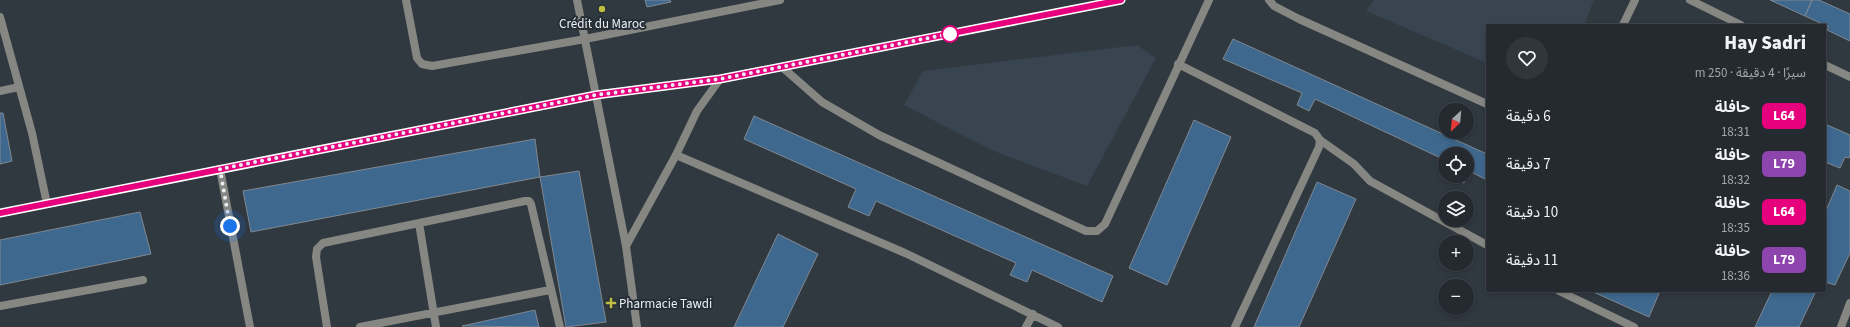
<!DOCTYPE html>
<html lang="ar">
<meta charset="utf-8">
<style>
body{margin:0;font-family:"Source Sans 3","Noto Sans Arabic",sans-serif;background:#30363c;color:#f1f3f6;direction:rtl;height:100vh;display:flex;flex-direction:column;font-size:15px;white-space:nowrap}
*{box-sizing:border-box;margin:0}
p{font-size:13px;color:#a3a7ab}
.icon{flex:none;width:22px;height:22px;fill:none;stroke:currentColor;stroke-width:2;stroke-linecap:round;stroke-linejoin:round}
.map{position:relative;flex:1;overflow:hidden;direction:ltr}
.panel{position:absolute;left:1486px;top:24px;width:340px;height:268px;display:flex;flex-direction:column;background:#242a30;border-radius:0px;box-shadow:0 2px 6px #0003,0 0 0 1px #41464c;direction:rtl}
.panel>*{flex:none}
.badge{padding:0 8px;border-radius:6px;font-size:14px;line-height:26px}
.needle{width:26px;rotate:206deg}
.controls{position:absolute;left:1438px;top:103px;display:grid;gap:8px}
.controls a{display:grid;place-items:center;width:36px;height:36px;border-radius:50%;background:#242a30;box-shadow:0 2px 6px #0003,0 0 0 1px #41464c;font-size:20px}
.you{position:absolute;width:20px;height:20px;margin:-10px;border:3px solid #fff;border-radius:50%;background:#1a73e8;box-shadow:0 0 0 6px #1a73e833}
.map>.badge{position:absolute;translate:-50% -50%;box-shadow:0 0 0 2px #fff}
.round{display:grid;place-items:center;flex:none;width:42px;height:42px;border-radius:21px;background:#30363c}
.head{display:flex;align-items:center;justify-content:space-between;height:68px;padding:0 20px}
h1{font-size:19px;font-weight:800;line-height:30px}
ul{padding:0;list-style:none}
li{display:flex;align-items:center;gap:12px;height:48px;padding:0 20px}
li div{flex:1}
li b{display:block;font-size:15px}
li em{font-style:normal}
li .badge{min-width:44px;font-weight:700;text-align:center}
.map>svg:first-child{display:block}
.built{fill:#384450}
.building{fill:#3f688e;stroke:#7f8891}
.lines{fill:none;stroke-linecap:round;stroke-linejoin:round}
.minor{stroke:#868782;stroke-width:8}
.tertiary{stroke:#868782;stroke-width:8}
.line-casing{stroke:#fff;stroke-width:9}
.line{stroke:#e6007e;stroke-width:6}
.walk{stroke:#eaeff4;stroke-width:4;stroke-dasharray:0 7.2}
.poi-dot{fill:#bebf42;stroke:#262e36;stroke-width:1.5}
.stop-dot{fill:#fff;stroke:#e6007e;stroke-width:2}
.labels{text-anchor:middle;stroke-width:4;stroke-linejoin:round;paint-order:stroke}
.poi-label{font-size:13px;fill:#eaeff4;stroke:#262e36}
</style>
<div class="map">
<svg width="1850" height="327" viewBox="0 0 1850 327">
<rect width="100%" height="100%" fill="#303840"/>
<!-- built -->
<path class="built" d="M1374 0H1594L1584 25H1487V63L1366 11Z
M1137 45 1156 58 1087 186 991 150 904 105 923 71Z"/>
<!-- building -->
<path class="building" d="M645 0H670L671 2 647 7Z
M1770 0H1812L1805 16Z
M1812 0H1819L1850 14V41L1827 30 1829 27 1805 16Z
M1233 39 1487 154V180L1469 171 1464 183 1452 178 1453 176H1467V154H1445V160L1315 99 1309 111 1297 105 1302 93 1223 59Z
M0 113H3L12 161 0 164Z
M754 116 1113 276 1102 302 1032 270 1027 282 1010 275 1016 263 876 201 869 216 848 207 856 189 744 139Z
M1194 120 1231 137 1167 285 1129 268Z
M1825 124 1850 135V155L1849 158 1845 157 1840 168 1825 162Z
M535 139 540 177 251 232 243 191Z
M579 171 606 322 566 327 540 177Z
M1317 182 1356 199 1299 327H1254Z
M1837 185 1850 191V253L1835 285 1825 282V213Z
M140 212 151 254 0 285V240Z
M778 234 818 254 783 327H734Z
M1591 291H1660L1649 317Z
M1772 291H1816L1799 327H1755Z
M535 310 539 327 462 326Z"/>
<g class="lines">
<!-- minor -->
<path class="minor" d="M406 0 417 58 422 64 432 66 585 39 780 0
M577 0 626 246 637 327
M1269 0 1274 6 1299 19 1487 104
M1690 0 1741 25
M0 17 32 133 47 204
M1623 25 1635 0
M1178 64 1315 133 1320 140 1354 164 1370 181 1487 245
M1825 65 1850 77
M782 67 822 102 879 135 1086 231H1097L1105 224 1209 0
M0 91 19 87
M676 155 905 253 1058 327
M220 169 250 327
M419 223 436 327
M1559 291 1634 327
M0 306 143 280
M327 327 316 257 317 249 323 243 525 201H529L531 204 560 327
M360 327 550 290
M1026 327 1033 314
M1235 327 1319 147 1320 140
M1841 327 1850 303"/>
<!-- tertiary -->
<path class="tertiary" d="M0 213 596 95 720 79 1120 0
M626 246 676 155 697 111 720 79"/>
</g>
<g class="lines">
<defs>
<path id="line" d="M0 213 596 95 720 79 1121 0"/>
</defs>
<!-- line casing -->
<use href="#line" class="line-casing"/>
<!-- line -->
<use href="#line" class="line"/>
<!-- walk -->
<path class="walk" d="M230 226 220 169 596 95 720 79 954 33 950 34"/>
</g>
<!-- markers -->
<g class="poi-dot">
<circle cx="602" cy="9" r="4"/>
<path d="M609 297h4v4h4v4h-4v4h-4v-4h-4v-4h4z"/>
</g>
<circle class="stop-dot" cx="950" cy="34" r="8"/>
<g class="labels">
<!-- poi labels -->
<g class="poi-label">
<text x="602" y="28">Crédit du Maroc</text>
<text x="619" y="308" text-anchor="start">Pharmacie Tawdi</text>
</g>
</g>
</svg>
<div class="controls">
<a><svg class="needle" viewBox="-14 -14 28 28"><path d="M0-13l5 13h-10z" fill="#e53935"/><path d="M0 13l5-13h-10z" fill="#a3a7ab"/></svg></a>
<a><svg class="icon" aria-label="locate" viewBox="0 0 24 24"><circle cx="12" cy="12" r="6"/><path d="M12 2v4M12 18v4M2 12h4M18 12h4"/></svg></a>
<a><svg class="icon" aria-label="layers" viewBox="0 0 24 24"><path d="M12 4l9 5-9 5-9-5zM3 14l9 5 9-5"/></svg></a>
<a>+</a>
<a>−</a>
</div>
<div class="you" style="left:230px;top:226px"></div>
<section class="panel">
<div class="head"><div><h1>Hay Sadri</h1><p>سيرًا · 4 دقيقة · 250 m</p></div><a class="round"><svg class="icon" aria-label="heart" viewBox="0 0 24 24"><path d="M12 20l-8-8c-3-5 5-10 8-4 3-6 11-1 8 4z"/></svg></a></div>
<ul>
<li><span class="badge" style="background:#e6007e;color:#fff">L64</span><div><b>حافلة</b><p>18:31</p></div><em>6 دقيقة</em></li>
<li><span class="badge" style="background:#8e44ad;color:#fff">L79</span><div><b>حافلة</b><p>18:32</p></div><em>7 دقيقة</em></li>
<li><span class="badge" style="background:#e6007e;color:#fff">L64</span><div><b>حافلة</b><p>18:35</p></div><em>10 دقيقة</em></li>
<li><span class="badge" style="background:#8e44ad;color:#fff">L79</span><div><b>حافلة</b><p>18:36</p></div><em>11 دقيقة</em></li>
</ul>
</section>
</div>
